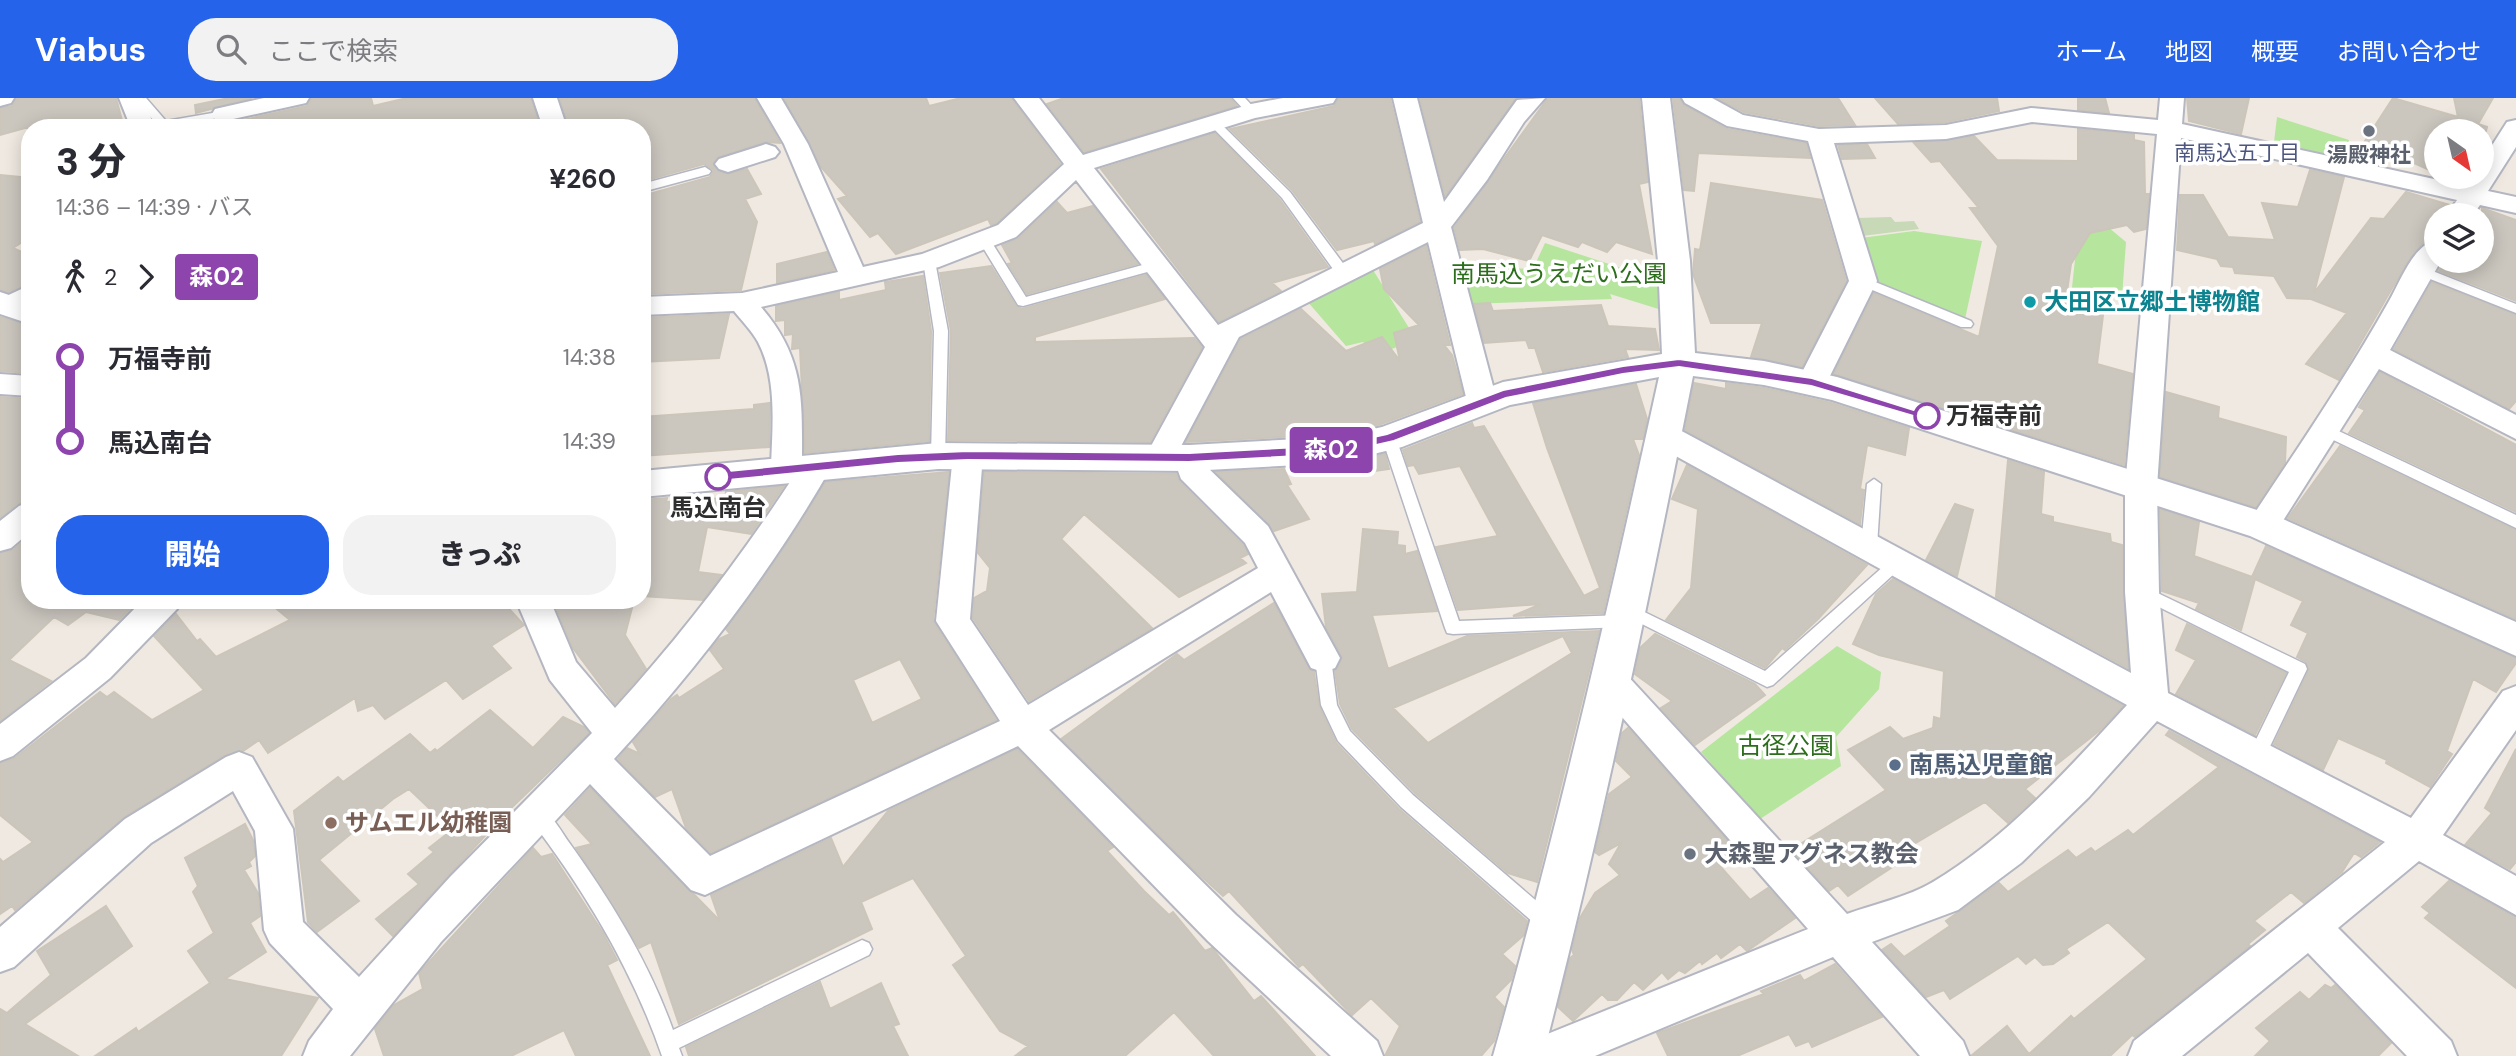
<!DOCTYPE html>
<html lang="ja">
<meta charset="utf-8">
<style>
body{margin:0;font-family:"DM Sans","Noto Sans JP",sans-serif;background:#f2f2f3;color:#2b2b33;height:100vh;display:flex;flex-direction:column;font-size:26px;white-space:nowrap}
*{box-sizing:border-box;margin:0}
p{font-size:23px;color:#7c7c81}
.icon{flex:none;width:38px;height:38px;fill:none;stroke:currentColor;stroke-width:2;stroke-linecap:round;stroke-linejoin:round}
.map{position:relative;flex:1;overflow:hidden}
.panel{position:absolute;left:21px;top:21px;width:630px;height:490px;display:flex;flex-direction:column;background:#fff;border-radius:28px;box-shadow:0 4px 18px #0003}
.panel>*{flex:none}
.badge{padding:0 14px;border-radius:5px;font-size:24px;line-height:46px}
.needle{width:46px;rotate:146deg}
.fabs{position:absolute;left:2424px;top:21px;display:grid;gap:14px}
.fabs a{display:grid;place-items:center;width:70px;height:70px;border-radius:50%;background:#fff;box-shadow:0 4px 18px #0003;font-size:35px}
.map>.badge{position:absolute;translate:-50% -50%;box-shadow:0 0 0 4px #fff}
.legs{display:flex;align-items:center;gap:10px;height:77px;padding:0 35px;font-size:23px}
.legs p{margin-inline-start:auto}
.headline{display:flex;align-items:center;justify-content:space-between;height:119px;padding:0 35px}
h1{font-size:38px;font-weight:800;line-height:52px}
.cta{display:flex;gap:14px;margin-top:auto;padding:14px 35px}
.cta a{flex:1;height:80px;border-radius:28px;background:#2563eb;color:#fff;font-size:28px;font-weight:800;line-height:80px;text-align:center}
.cta a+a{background:#f2f2f3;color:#2b2b33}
ul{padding:0 35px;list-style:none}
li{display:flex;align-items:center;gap:24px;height:84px;font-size:26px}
li i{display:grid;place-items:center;width:10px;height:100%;margin:0 9px;background:currentColor}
li i::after{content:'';width:18px;height:18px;margin:-9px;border:5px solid;border-radius:50%;background:#fff}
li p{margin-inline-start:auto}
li:first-child i{background:linear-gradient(#0000 50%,currentColor 0)}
li:last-child i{background:linear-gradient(currentColor 50%,#0000 0)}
header{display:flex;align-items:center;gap:42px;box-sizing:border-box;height:98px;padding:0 35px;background:#2563eb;color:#fff}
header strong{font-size:33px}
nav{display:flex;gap:38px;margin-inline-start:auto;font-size:24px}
.search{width:490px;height:63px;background:#f2f2f3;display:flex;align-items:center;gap:18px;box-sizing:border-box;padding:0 24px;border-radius:28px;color:#7c7c81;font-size:26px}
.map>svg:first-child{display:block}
.green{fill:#b6e59e}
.cemetery{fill:#c8d9b8}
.building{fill:#cbc7bf;stroke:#cbc5ba;stroke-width:2;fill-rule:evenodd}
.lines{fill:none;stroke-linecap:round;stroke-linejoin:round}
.lane-casing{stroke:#b4b7c1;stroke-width:3}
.street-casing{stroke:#b4b7c1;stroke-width:4}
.secondary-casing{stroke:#b4b7c1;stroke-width:4}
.lane{fill:#fff;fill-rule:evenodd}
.street{fill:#fff;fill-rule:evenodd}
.secondary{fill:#fff;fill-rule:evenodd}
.line-1{fill:#8e44ad;stroke:#fff;stroke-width:2}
.worship-dot{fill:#6b7280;stroke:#fff;stroke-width:2.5}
.culture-dot{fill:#0f9aa8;stroke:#fff;stroke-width:2.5}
.stop-1-dot{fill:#fff;stroke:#8e44ad;stroke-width:3.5}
.service-dot{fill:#5c6f8a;stroke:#fff;stroke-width:2.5}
.education-dot{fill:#8d6e63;stroke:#fff;stroke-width:2.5}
.labels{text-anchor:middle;stroke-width:7;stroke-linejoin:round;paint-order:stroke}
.far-neighbourhood-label{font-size:21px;fill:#4d5680;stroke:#fff}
.far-worship-label{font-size:21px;font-weight:bold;fill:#5b616d;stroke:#fff}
.park-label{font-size:24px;fill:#2c6e1b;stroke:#fff}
.culture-label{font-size:24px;font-weight:bold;fill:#0d838f;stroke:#fff;text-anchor:start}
.stop-label{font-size:24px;font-weight:bold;fill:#2e2e2e;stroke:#fff;text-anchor:start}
.service-label{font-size:24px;font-weight:bold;fill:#4e5e75;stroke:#fff;text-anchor:start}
.education-label{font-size:24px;font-weight:bold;fill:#785e54;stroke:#fff;text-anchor:start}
.worship-label{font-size:24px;font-weight:bold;fill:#5b616d;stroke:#fff;text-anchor:start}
</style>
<header>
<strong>Viabus</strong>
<div class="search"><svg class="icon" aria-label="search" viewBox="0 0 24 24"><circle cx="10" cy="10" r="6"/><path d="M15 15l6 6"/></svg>ここで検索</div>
<nav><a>ホーム</a><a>地図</a><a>概要</a><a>お問い合わせ</a></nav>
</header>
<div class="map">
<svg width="2516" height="958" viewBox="0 0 2516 958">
<rect width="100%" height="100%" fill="#efe9e1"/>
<!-- green -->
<path class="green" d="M2277 19 2349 42 2345 61 2274 44Z
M2094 128 2108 129 2126 144 2122 199 2097 193 2096 206 2071 199 2076 152Z
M1914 133 1982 143 1965 221 1867 179 1861 140Z
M1545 145 1664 184 1665 213 1610 196 1612 201 1468 206 1459 168 1533 171Z
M1373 172 1409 230 1400 233 1408 245 1375 257 1363 244 1346 248 1307 203Z
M1837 548 1881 574 1879 591 1836 639 1841 668 1760 721 1701 654Z"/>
<!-- cemetery -->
<path class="cemetery" d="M1891 119 1895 124 1914 123 1919 131 1862 138 1857 120Z"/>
<!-- building -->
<path class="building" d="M17 0H116L123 26 112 30H25L0 37V10L12 8Z
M229 0H252L196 15 195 7Z
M312 0H371L373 8 407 0H531L538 24 523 30H198V26H225L307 8Z
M560 0H754L780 45 765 44 718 59 712 66 717 73 727 76 747 71 761 96 745 101 757 124 741 192 642 196V98L710 79 714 72 704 66 647 82 642 65V30H569Z
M784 0H926L929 8 961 0H1011L1060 66 997 125 991 127 988 121 896 156 878 135 870 139 838 101 847 98 821 69Z
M1064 0H1230L1237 8 1084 54 1047 6Z
M1339 0H1390L1420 124 1375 146 1374 143 1337 152 1292 92 1230 31 1334 8Z
M1460 0H1516L1445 98 1420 1Z
M1548 0H1639L1648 84 1639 86 1652 156 1616 144 1607 154 1582 144 1578 149 1542 137 1529 163 1483 151 1460 152 1454 130Z
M1673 0H1679L1684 7 1727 31 1806 45 1810 60 1698 55 1694 93 1684 92Z
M1717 0H1838L1855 27 1819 28 1744 14Z
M1875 0H1997L1999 13 1946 24 1898 26Z
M2078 0H2105L2109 15 2078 12Z
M2187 0H2249L2241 36 2189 23Z
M2393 0 2458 19 2454 0H2493L2478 26 2487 29 2486 33H2436V75L2365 43Z
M2078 31 2134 36V42L2144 44 2145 96H2149L2146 131 2134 134 2127 127 2090 135 2071 166 2066 200 2104 209 2097 266 2133 276 2124 367 1834 276 1874 195 1979 239 1998 148 1970 110H1979L1940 63 1931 64 1914 45 1974 38 1997 62 2078 63Z
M1215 35 1280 102 1328 169 1272 185 1281 193 1219 224 1101 71Z
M1867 46 1875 60 1842 61 1838 47Z
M2310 72 2344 79 2314 195 2371 120 2384 121 2406 94 2450 107 2444 117H2436V130L2406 166 2339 282 2306 266 2347 215 2311 201 2287 200 2274 178 2235 175 2233 169 2221 168 2217 161 2177 152 2180 97H2203L2228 139 2275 142 2262 105 2298 109Z
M0 77 30 80V139L13 150 30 158V185L9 194 0 192Z
M1711 85 1822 102 1846 183 1802 269 1751 259 1762 225H1711L1693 176 1695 151 1700 152Z
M1057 104 1067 115 1093 108 1137 166 1027 196 1008 166 1012 165 1002 147 1018 141Z
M2482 110 2516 122V203L2439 173 2444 163H2482Z
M1426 148 1450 247H1444L1452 257 1463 296 1381 326 1337 336 1186 344 1241 241 1301 211 1346 253 1382 239 1400 263 1394 235 1419 227 1384 191 1380 171Z
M827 154 834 172 777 185V166Z
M991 168 1016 208 1022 211 1146 177 1165 201 1035 239V244L1194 240 1202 249 1150 344 948 342 951 233 940 175Z
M923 178 931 233 929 343 805 355 800 250 792 251 793 236 785 237V222L776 223V208L839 194V202L886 192 885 184Z
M2432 184 2516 217V303L2509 311 2394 251Z
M1490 205 1493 213 1601 207 1608 228 1655 231 1659 252 1625 251 1628 259 1543 274 1535 250H1529L1526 242 1484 245 1474 206Z
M729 216 719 260 642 264V220Z
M0 219 30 228V275L0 273Z
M2380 274 2516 347V414L2349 335 2365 312 2359 309Z
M1694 285 1726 291V285L1764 290 1831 305 1909 330 1905 357 1867 347 1860 391 1864 392 1860 426 1685 332Z
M1636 286 1647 321 1643 341H1633L1639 357 1603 515 1513 518 1541 506 1458 512 1436 449 1498 438 1460 368 1419 376 1414 367 1408 368 1403 352 1472 325 1474 330 1484 328 1584 498 1600 490 1547 350 1533 305Z
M2166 294 2219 309 2218 320 2286 339 2285 365 2256 409 2160 379Z
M0 299 30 301V402L17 406 0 420Z
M770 305 769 349 642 358V319L754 311V307Z
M2340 348 2516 432V521L2288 420Z
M1385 356 1389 371 1348 377 1344 366Z
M2008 362 2044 374 2041 416 2053 419V424L2110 436 2111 444 2122 447 2128 570 1996 499Z
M1687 367 1867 467 1818 521 1785 552 1782 550 1765 570 1666 522 1691 490 1698 411 1672 401Z
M1284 371 1291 386 1287 387 1309 421 1274 433 1216 374Z
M949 374 933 523 996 622 711 755 686 730 672 691 655 699 618 661 627 650 640 656 633 644 671 601 677 597 679 600 724 571 710 552 719 541 730 536 726 531 786 447 825 384ZM900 561 922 601 872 625 853 582Z
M984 374 1176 376 1179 383 1243 447 1248 456 1240 460 1246 465 1179 499 1084 416 1061 441 1152 530 1029 603 973 520 974 500 987 493 990 470 978 455Z
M784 388 751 436 707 429 698 474 722 477 703 502 642 498V402L667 400 666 404 725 400 726 394Z
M1955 406 1973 412 1957 478 1926 462Z
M2160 411 2199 424 2194 458 2252 479 2266 448 2516 560V565L2496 594 2473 581 2447 653 2452 656 2430 689 2386 665 2387 662 2338 640 2323 672 2274 646 2309 572 2306 564 2297 559 2308 535 2291 527 2303 503 2255 481 2241 532 2196 511 2199 505 2162 493Z
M1363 431 1398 434 1397 447 1405 448V456L1417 453 1437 513 1372 517 1388 571 1467 538 1599 533 1537 784 1508 775 1415 695 1352 631 1340 606 1335 573 1342 559 1326 529 1322 496 1357 494ZM1563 538 1572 555 1428 645 1393 610Z
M30 438V502H139L119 522 86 514 68 527 54 519 9 562 51 583 0 623V455L13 452Z
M1893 481 2123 608 2099 633 2025 691 2035 700 2008 725 1985 704 1909 749 1914 755 1848 798 1838 787 1829 793 1791 752 1886 692 1848 652 1890 629 1903 641 1933 630 1934 619 1941 621 1944 573 1879 557 1853 546 1876 496Z
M266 502H501L524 527 491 548 511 570 463 601 446 582 385 621 373 607 358 613 355 600 268 655 259 642 243 653 225 657 124 719 15 812 12 808 0 816V761L3 764 33 744 0 717V665L15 660 100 594 107 599 114 594 152 622 204 592 154 538 176 516 197 543 200 541 216 559 290 522Z
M553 502H634L625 537 646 571 615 606 573 550Z
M1274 505 1309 571 1314 574 1319 608 1336 645 1399 711 1527 823 1524 837 1502 856 1515 868 1511 882 1494 899 1504 909 1494 943 1481 958H1385L1400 928 1371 900 1352 917 1303 866 1299 869 1229 793 1223 798 1190 768 1061 641 1177 556 1184 562Z
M2187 526 2286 575 2255 637 2176 596 2196 562 2176 552Z
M1655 536 1755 586 1765 597 1695 647 1661 610 1672 603 1635 576 1640 550Z
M490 612 533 650 563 619 584 629 589 635 504 717 393 838 376 821 419 786 408 776 434 754 429 750 452 732 409 691 393 701 319 762 359 803 317 834 308 824 294 713 338 679 343 684 410 636 430 655 435 651 437 653Z
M1628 630 1738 755 1719 767 1750 802 1768 790 1795 820 1747 853 1740 846 1721 860 1717 855 1702 866 1700 863 1685 875 1679 872 1668 881 1662 874 1643 892 1634 884 1617 902H1608L1602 896 1573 923 1558 909 1570 860 1574 857 1572 852 1580 820 1595 795 1620 777 1609 766 1621 745 1599 757 1595 754 1609 696 1632 679 1616 663 1622 635Z
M2169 633 2380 744 2361 759 2354 755 2342 774 2304 805 2291 794 2254 823 2265 832 2248 846 2250 848 2135 939 2132 937 2110 958H1971L2007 928 2029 956 2071 918 2074 921 2147 861 2108 824 2066 851 2069 855 2053 866 2043 867 2035 859 2026 866 2018 858 1950 901 1944 892 1926 899 1882 852 1891 846 1904 859 1950 828 1946 823 1999 785 2008 794 2068 752 2076 760 2091 750 2095 754 2128 732 2133 737 2219 669 2166 637Z
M1017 651 1113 749 1107 753 1144 793 1169 817 1173 814 1205 853 1212 850 1254 903 1261 898 1315 958H1214L1174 914 1125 958H1015L1028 948 1000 933 953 867 966 858 913 780 861 804 872 831 679 926 651 844 639 850 576 750 592 746 565 717 590 690 720 823 711 797 831 740 843 769 888 713Z
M2516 651V764L2510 771 2465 747 2492 715 2485 710Z
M245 726 253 742 255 758 249 764 251 768 244 772 258 795 260 818 250 825 266 854 225 881 318 900 281 958H95L136 930 138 934 210 885 188 853 214 835 193 794 198 788 185 760Z
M533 750 541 759 552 756 603 835 617 862 607 867 650 958H576L564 932 511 958H384L375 931 394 907 423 891 419 875Z
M2449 783 2516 820V890L2425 820 2430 815 2422 809Z
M106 808 132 848 25 926 78 958H0V911L7 915 51 877 37 853Z
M1835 866 1882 919 1812 949 1809 943 1796 948 1789 936 1737 958H1668L1657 935 1764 896 1761 893 1800 877 1804 883Z
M820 884 830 911 881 885 899 926 893 928 908 958H689L686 949Z
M2325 887 2331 890 2335 887 2391 945 2378 958H2255L2270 943 2256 930 2300 894 2309 902Z"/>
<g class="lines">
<defs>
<path id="lane" d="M146 0 166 23 224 13 230 16 224 19 160 30 135 1Z
M1233 0H1245L1257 13 1247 15Z
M553 22 557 23V27L525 30Z
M1214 22 1218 23 1290 94 1348 172V178H1338L1282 100 1210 27V23Z
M705 69 711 73 709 76 642 94V86Z
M985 139 989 140 1026 199 1157 163 1163 167 1162 170 1023 208 1018 207 979 143Z
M929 159 935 163 948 233 945 358 938 363 931 358 934 233 923 163Z
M2420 168 2516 206V215L2415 175 2414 172Z
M1863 179 1971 223 1973 226 1971 229H1961L1858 186 1856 183Z
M2326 327 2516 417V430L2321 336 2319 332 2321 328Z
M1389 335 1396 340 1459 523 1623 517 1620 512 1622 508 1628 506 1765 573 1893 460H1905L1907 464 1773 587 1767 589 1630 520 1629 528 1623 529 1453 536 1447 535 1445 530 1382 340Z
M1874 381 1881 386 1877 448 1869 454 1861 448 1867 386Z
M2143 488 2305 566 2307 571 2263 663 2257 665 2251 663 2248 658 2289 574 2137 498 2135 494 2137 490Z
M1323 553 1329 555 1331 560 1337 607 1350 633 1413 697 1555 819 1557 825 1555 831 1548 834 1541 831 1401 709 1338 643 1321 607 1315 560 1317 555Z
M536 707C549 712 560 731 568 743 610 801 649 864 673 932L862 842 869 845 872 851 869 857 679 950 682 958H662C632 871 585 793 530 721L527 715 530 709Z"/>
<path id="street" d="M0 0H14L11 5 0 8Z
M119 0H143L155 30H131Z
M264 0H309L306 5 224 23 215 21 212 16 215 11Z
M533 0H557L567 30H543Z
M757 0H781L808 46 863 169 922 156 998 127 1064 66 1014 0H1039L1083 57 1251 6 1283 0H1336L1333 5 1255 20 1094 70 1218 227 1423 125 1393 0H1417L1444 104 1517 2 1545 0 1524 24 1487 82 1451 129 1497 303 1493 310 1482 313 1471 310 1467 303 1428 144 1239 239 1179 352 1189 349 1200 352 1206 368 1268 428 1340 560 1335 570 1323 574 1311 570 1271 494 1049 632 1236 817 1377 943 1383 958H1331L1208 843 1018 648 705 797 691 792 590 686 441 844 350 958H303L309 943 333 911 270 845 264 832 255 733 233 693 151 745 14 869 0 874V829L125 721 226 659 239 654 252 659 293 731 303 824 359 879 450 779 592 635 550 582 516 502H550L576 564 615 610C680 539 739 462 792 381L776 379 771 371C772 330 778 282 758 244 752 233 742 223 734 213L642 217V199L742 195 838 174 784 46ZM1076 82 1205 249 1145 359 1149 367 1160 370 1171 367 1174 362 1181 381 1245 445 1258 470 1028 607 970 521 983 357 979 349 968 346 957 349 953 357 936 523 1000 623 710 758 614 661C696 572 772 473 832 368L827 360 816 357 802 364C802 301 805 260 761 209L939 169 1016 139Z
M1682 0H1712L1743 17 1819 31 1946 27 2031 10 2158 22 2160 0H2184L2182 26 2466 88 2472 79H2482V63L2507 24 2516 22V49L2488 93 2516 99V115L2480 107 2473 117H2447L2457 102 2181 40 2157 389 2159 494 2168 595 2411 720 2503 593 2516 588V632L2443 737 2516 778V817L2419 763 2338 830 2451 943 2457 958H2407L2308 855 2182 958H2128L2134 943 2385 744 2157 623 2089 699 2021 765 1958 812 1872 844 1963 943 1969 958H1920L1833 859 1595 958H1524L1530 943 1808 831 1600 594 1594 584 1600 574 1612 569 1624 574 1847 816C1874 806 1908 799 1933 784 2008 739 2068 671 2127 607L1654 346 1650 338 1654 330 1665 327 1676 330 2131 575 2125 494V389L2157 36 2032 24 1946 41 1834 45 1877 183 1827 284 1822 291 1812 294 1802 291 1797 284 1849 183 1808 43 1727 28 1685 5Z
M766 46 775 49 779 54 775 59 728 74 719 71 715 66 719 61Z
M2436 142V163H2441L2390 252 2516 317V341L2379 271 2274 437 2263 440 2252 437 2247 428 2252 419C2299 348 2347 278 2389 203 2400 184 2413 147 2436 142Z
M30 187V208L9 217 0 215V201Z
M0 276 30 278V298L0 296Z
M30 404V434L11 450 0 453V423L19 408Z
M143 502H182L177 511 110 580 13 658 0 663V626L86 560Z"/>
<path id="secondary" d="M1642 0H1670L1690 163 1695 255 1764 263 1837 279 2276 418 2516 524V558L2250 438 1832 302 1764 287 1693 278C1648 506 1601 733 1543 958H1493C1557 733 1609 507 1659 279L1510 307 1402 349 1337 365 1189 373 938 371 642 399V373L938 345 1189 347 1337 339 1382 329 1503 284 1662 256 1658 163Z
M0 194 30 204V226L0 216Z"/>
</defs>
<!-- lane casing -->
<use href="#lane" class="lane-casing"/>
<!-- street casing -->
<use href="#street" class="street-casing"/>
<!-- secondary casing -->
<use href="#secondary" class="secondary-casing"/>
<!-- lane -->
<use href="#lane" class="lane"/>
<!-- street -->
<use href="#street" class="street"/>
<!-- secondary -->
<use href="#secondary" class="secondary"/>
</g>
<!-- line-1 -->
<path class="line-1" d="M1679 261 1812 280 1933 318 1927 322 1811 288 1679 269 1623 276 1506 300 1394 343 1337 356 1189 364 968 362 898 365 718 383 711 379 718 374 898 356 968 353 1189 355 1337 347 1387 336 1503 292 1623 268Z"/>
<!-- markers -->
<g class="worship-dot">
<circle cx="2369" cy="33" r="7"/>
<circle cx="1690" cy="756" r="7"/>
</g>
<circle class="culture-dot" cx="2030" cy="204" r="7"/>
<g class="stop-1-dot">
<circle cx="1927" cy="318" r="12"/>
<circle cx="718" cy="379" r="12"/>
</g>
<circle class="service-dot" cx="1895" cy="667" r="7"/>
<circle class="education-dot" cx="331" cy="725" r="7"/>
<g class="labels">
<!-- far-neighbourhood labels -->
<g class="far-neighbourhood-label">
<text x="2237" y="62">南馬込五丁目</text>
</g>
<!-- far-worship labels -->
<g class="far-worship-label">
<text x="2369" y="64">湯殿神社</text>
</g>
<!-- park labels -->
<g class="park-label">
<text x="1559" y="184">南馬込うえだい公園</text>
<text x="1786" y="656">古径公園</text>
</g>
<!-- culture labels -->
<g class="culture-label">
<text x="2044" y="212">大田区立郷土博物館</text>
</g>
<!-- stop labels -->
<g class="stop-label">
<text x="1946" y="326">万福寺前</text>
<text x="718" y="418" text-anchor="middle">馬込南台</text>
</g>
<!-- service labels -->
<g class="service-label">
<text x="1909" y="675">南馬込児童館</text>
</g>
<!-- education labels -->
<g class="education-label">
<text x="345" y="733">サムエル幼稚園</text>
</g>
<!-- worship labels -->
<g class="worship-label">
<text x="1704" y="764">大森聖アグネス教会</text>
</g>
</g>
</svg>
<div class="fabs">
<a><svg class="needle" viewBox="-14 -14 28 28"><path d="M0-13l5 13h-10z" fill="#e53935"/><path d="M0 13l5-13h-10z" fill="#7c7c81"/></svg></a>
<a><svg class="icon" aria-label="layers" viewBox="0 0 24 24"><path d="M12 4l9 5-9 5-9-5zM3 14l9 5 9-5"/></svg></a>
</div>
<b class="badge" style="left:1331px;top:352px;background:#8e44ad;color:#fff">森02</b>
<section class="panel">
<div class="headline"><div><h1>3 分</h1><p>14:36 – 14:39 · バス</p></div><b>¥260</b></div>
<div class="legs"><svg class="icon" aria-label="walk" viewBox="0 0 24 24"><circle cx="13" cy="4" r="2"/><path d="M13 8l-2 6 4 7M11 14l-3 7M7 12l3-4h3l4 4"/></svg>2<svg class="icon" aria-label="forward" viewBox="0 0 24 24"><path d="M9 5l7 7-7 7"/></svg><b class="badge" style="background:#8e44ad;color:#fff">森02</b></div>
<ul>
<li><i style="color:#8e44ad"></i><b>万福寺前</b><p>14:38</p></li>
<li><i style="color:#8e44ad"></i><b>馬込南台</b><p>14:39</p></li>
</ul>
<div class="cta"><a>開始</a><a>きっぷ</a></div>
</section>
</div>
